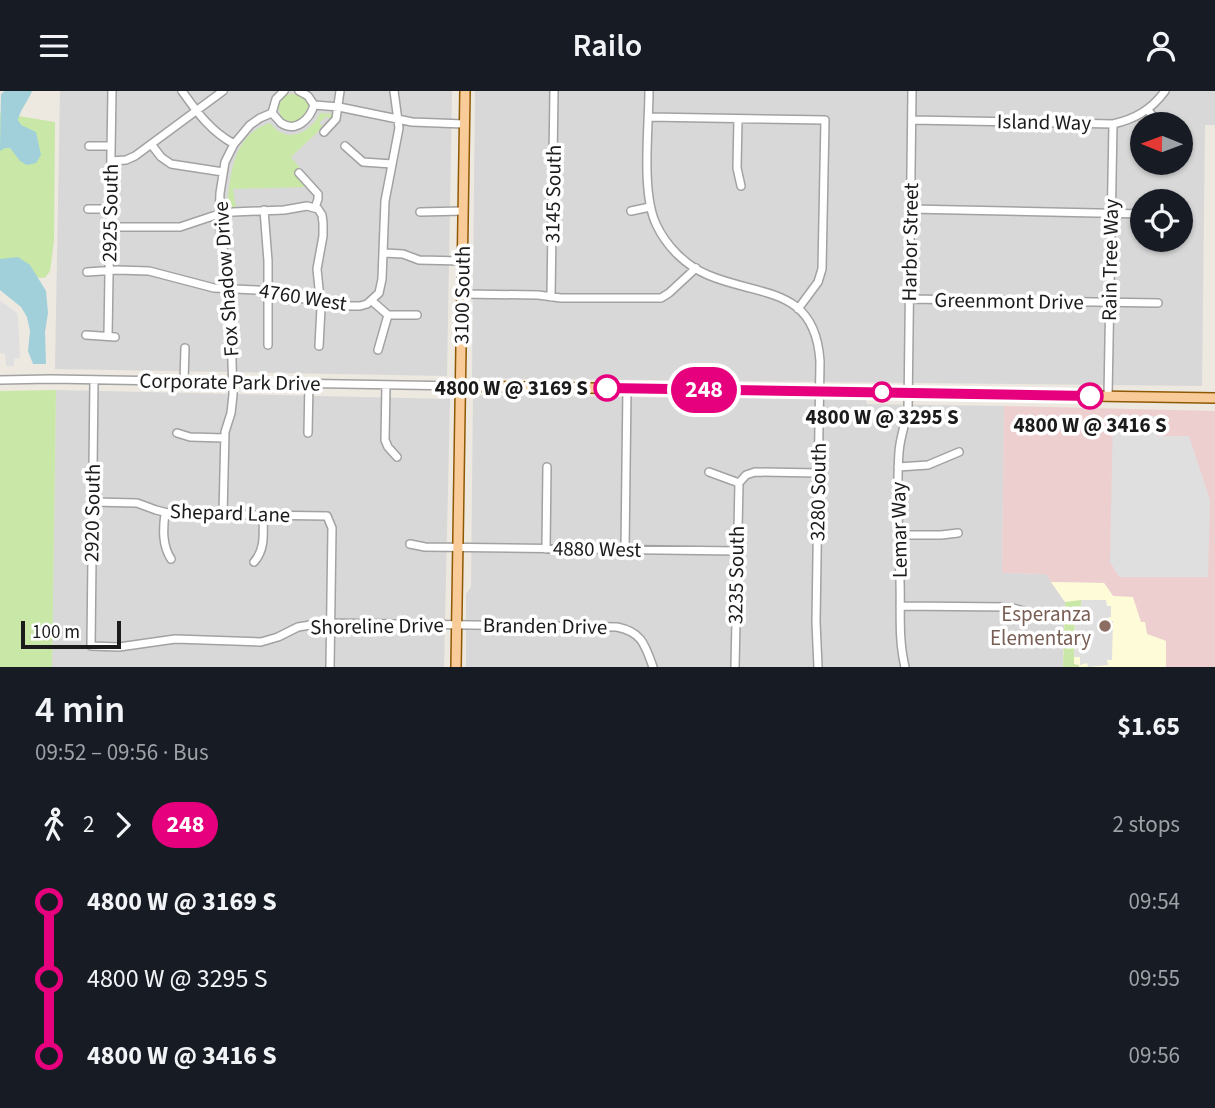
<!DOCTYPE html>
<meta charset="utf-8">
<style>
body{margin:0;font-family:"Source Sans 3",sans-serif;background:#242831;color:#f1f3f6;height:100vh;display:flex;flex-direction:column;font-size:26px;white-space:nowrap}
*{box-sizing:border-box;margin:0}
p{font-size:23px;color:#9ea1a6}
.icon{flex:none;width:38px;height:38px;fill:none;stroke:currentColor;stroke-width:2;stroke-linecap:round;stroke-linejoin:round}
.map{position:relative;height:576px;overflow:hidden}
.drawer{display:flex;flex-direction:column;background:#171b24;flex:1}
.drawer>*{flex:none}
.badge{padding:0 14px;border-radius:23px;font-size:24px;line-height:46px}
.needle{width:46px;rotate:271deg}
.controls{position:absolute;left:1130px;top:21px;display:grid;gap:14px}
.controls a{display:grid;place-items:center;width:63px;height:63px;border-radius:50%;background:#171b24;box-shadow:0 2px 5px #0004;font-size:35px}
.scale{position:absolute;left:21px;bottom:18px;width:100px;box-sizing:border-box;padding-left:7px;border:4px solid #1b1b1b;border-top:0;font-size:19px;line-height:24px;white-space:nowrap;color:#1b1b1b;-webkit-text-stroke:5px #fff;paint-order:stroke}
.map>.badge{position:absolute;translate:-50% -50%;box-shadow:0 0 0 4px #fff}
.legs{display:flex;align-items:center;gap:10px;height:77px;padding:0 35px;font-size:23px}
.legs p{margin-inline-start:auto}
.overview{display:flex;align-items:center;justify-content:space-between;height:119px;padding:0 35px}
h1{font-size:38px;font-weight:600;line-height:52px}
ul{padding:0 35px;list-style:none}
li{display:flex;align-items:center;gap:24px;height:77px;font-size:26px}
li i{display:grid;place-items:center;width:10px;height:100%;margin:0 9px;background:currentColor}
li i::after{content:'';width:18px;height:18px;margin:-9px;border:5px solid;border-radius:50%;background:#171b24}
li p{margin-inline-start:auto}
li:first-child i{background:linear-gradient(#0000 50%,currentColor 0)}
li:last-child i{background:linear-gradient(currentColor 50%,#0000 0)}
header{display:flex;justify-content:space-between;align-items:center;height:91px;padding:0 35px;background:#171b24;font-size:32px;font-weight:600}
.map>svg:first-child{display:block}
.residential{fill:#d9d8d8;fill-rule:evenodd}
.commercial{fill:#eecfd0}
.education{fill:#fefcd8}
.grass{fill:#c9e7a6}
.parking{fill:#dfdfdf}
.water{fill:#a1d0da}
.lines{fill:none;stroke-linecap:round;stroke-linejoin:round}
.minor-casing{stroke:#a2a2a2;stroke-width:10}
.major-casing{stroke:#8f5903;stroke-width:12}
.minor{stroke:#fff;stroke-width:7}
.major{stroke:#f9cb99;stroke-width:9}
.line-1-casing{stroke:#fff;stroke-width:16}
.line-1{stroke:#e6007e;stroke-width:10}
.stop-1-dot{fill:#fff;stroke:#e6007e;stroke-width:3.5}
.education-dot{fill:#8d6e63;stroke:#fff;stroke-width:2.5}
.labels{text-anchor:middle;stroke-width:7;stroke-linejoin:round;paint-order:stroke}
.street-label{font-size:21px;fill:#1b1b1b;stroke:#fff}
.stop-label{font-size:21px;font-weight:bold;fill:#1b1b1b;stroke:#fff}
.education-label{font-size:21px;fill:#785e54;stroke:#fff;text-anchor:end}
</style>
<header><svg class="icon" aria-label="menu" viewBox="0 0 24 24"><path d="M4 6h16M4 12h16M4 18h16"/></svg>Railo<svg class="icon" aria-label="person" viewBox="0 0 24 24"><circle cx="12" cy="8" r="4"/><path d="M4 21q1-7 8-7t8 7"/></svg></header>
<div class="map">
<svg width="1215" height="576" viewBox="0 0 1215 576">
<rect width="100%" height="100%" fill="#ede8e0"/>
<!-- residential -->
<path class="residential" d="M60 0H452L447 285 55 278Z
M475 0H1215V34H1205L1202 295 472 287ZM1143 33H1181V72H1143ZM1143 110H1181V149H1143Z
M56 299 450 308 444 576H52Z
M473 304 689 307 693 305 866 308 867 313 1004 315 1002 482 1046 483 1065 511 1063 576H466V503L471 496Z"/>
<!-- commercial -->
<path class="commercial" d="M1004 315 1215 320V576H1166V550L1147 543 1145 532 1141 531 1113 505 1104 492 1051 491 1046 483 1002 482Z"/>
<!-- education -->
<path class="education" d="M1051 491 1104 492 1113 505 1133 506 1141 531H1145L1147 543 1166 550V576H1063L1065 511Z"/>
<!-- grass -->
<path class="grass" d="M293 3C297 4 305 6 308 10 318 24 281 47 278 14L286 4Z
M0 22 55 31 54 150 50 180 45 187 0 185Z
M320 22 333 23 331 29 327 25 319 32 323 36 291 66 300 77 295 83 306 96 233 98 236 116 227 117C230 84 233 43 270 32 273 35 275 38 278 40 294 51 314 37 320 22Z
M56 299 52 576H0V300Z
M1081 509V517H1075L1074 573 1079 574V576H1063L1065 511Z"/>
<!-- parking -->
<path class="parking" d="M0 210 16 221 18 226 20 267 14 268V275H6L5 263 0 262Z
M1113 325H1157V345H1189L1210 409 1208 486H1119L1110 471Z
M1081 509H1106L1107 515H1111V526L1107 527 1108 530H1113L1112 569H1107L1108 574 1088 576 1087 572 1080 574V566H1074L1075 516H1081Z"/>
<!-- water -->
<path class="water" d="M5 0H32C28 10 20 19 18 29L21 34 36 41 41 64 36 72 27 74 20 70 10 57H5L0 60 1 3Z
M18 166 30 174 46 200 48 222 45 241 46 273H33L28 260 30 240 27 226 21 216 0 199V168Z"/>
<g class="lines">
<defs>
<path id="minor" d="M182 0C197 21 210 40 234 53
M299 0 308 5 314 14
M649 0C649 36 641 101 656 133 666 155 686 175 708 184 760 206 815 195 820 270L816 531 818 576
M314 14 339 16 412 31 464 33
M1148 19 1159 33
M272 22C273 23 280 31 281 32 296 42 310 28 314 14
M272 22 276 8 284 0
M649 26 825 29 822 178 818 191 798 218
M738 28 737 77 741 95
M912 29 1113 33C1135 28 1151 19 1165 0
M324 41 336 28 340 0
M151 53 161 66 171 73 223 81
M89 55H111
M345 55 363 71 392 73
M111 70 126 69 135 65 223 0
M299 82 318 103V108L315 117
M88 118H110
M910 118 1143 123
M264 119 268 170V254
M631 120 650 116
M420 121 463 120
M110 136H180L219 123 233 121 284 119 307 115 318 118 322 124 323 132V145L317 178 321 217 319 255
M384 162 403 163 419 169 462 170
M87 181 117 179 149 180 214 197 257 199 315 210 351 215H360L367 213 379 202 382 188 385 110 399 37 394 0
M462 203 538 204 561 207H661L669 202 696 177
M551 206 554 0
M909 208 1158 212
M372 210 388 224H417
M86 244 115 246
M108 245 112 0
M378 259 388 224
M0 289 51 288 461 295
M94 289 91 555 119 556 175 548 261 551 278 546 298 536 323 532 617 536C642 541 645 554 653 576
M184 290 185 257
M386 294 385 349 388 356 397 366
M1108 305 1113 33
M177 342 190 346 225 347
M308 342 309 292
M898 376 928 374 959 361
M709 381 739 392 746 384 755 381 818 382
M92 411 137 412 156 419 172 423 327 425 332 437 330 576
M165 422C163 438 162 454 171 468
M223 423 225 341 231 322 233 304 230 206 219 129 220 102 225 71 234 53 250 34 260 27 272 22
M898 444H941L958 442
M410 453 425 456 737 460
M546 458 547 376
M625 459 627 297
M254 471C266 458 263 440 263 424
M900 515 1009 516 1024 520
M735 576 739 392
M905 576C898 547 901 520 900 490 899 447 896 404 899 361 900 347 905 333 908 319L912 0"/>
<path id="major" d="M461 295 1215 307
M456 576 465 0"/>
</defs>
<!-- minor casing -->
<use href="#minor" class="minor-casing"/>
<!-- major casing -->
<use href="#major" class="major-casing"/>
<!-- minor -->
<use href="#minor" class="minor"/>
<!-- major -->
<use href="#major" class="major"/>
</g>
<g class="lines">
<defs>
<path id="line-1" d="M607 297 1090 305"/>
</defs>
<!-- line-1 casing -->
<use href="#line-1" class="line-1-casing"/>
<!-- line-1 -->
<use href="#line-1" class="line-1"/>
</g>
<!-- markers -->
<g class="stop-1-dot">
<circle cx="607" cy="297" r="12"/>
<circle cx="882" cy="301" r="9"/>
<circle cx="1090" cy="305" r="12"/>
</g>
<circle class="education-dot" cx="1105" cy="535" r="7"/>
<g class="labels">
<!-- street labels -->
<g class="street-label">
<text transform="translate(1044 31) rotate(1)" y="7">Island Way</text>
<text transform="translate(553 103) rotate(-89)" y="7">3145 South</text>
<text transform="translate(110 122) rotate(-89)" y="7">2925 South</text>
<text transform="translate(910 151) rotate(-89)" y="7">Harbor Street</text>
<text transform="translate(1110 169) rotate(-89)" y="7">Rain Tree Way</text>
<text transform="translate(226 188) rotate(-94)" y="7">Fox Shadow Drive</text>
<text transform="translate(462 204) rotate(-89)" y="7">3100 South</text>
<text transform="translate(303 206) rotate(9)" y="7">4760 West</text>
<text transform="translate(1009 210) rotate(1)" y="7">Greenmont Drive</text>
<text transform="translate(230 291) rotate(1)" y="7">Corporate Park Drive</text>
<text transform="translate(818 401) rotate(-89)" y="7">3280 South</text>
<text transform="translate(92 422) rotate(-89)" y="7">2920 South</text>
<text transform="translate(230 422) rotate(2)" y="7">Shepard Lane</text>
<text transform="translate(899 439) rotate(-91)" y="7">Lemar Way</text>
<text transform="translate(597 458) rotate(1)" y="7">4880 West</text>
<text transform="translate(736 484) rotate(-89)" y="7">3235 South</text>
<text transform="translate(377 535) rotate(-1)" y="7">Shoreline Drive</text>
<text transform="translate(545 535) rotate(1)" y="7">Branden Drive</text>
</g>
<!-- stop labels -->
<g class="stop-label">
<text x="588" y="304" text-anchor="end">4800 W @ 3169 S</text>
<text x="882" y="333">4800 W @ 3295 S</text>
<text x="1090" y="341">4800 W @ 3416 S</text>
</g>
<!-- education labels -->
<g class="education-label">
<text x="1091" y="530">Esperanza<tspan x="1091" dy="24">Elementary</tspan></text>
</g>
</g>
</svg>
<div class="controls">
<a><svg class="needle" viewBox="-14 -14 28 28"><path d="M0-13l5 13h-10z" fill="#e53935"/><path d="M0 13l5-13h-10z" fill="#9ea1a6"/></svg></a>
<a><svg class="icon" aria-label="locate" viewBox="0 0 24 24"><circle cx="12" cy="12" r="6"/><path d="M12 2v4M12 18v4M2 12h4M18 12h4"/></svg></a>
</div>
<div class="scale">100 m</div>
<b class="badge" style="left:704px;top:299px;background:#e6007e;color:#fff">248</b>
</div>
<section class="drawer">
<div class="overview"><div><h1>4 min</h1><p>09:52 – 09:56 · Bus</p></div><b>$1.65</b></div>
<div class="legs"><svg class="icon" aria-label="walk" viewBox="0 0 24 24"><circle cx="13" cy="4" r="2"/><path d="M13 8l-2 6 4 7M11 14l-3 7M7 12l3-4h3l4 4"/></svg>2<svg class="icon" aria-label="forward" viewBox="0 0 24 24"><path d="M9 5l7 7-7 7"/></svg><b class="badge" style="background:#e6007e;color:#fff">248</b><p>2 stops</p></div>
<ul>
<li><i style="color:#e6007e"></i><b>4800 W @ 3169 S</b><p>09:54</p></li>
<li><i style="color:#e6007e"></i><span>4800 W @ 3295 S</span><p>09:55</p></li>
<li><i style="color:#e6007e"></i><b>4800 W @ 3416 S</b><p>09:56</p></li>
</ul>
</section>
